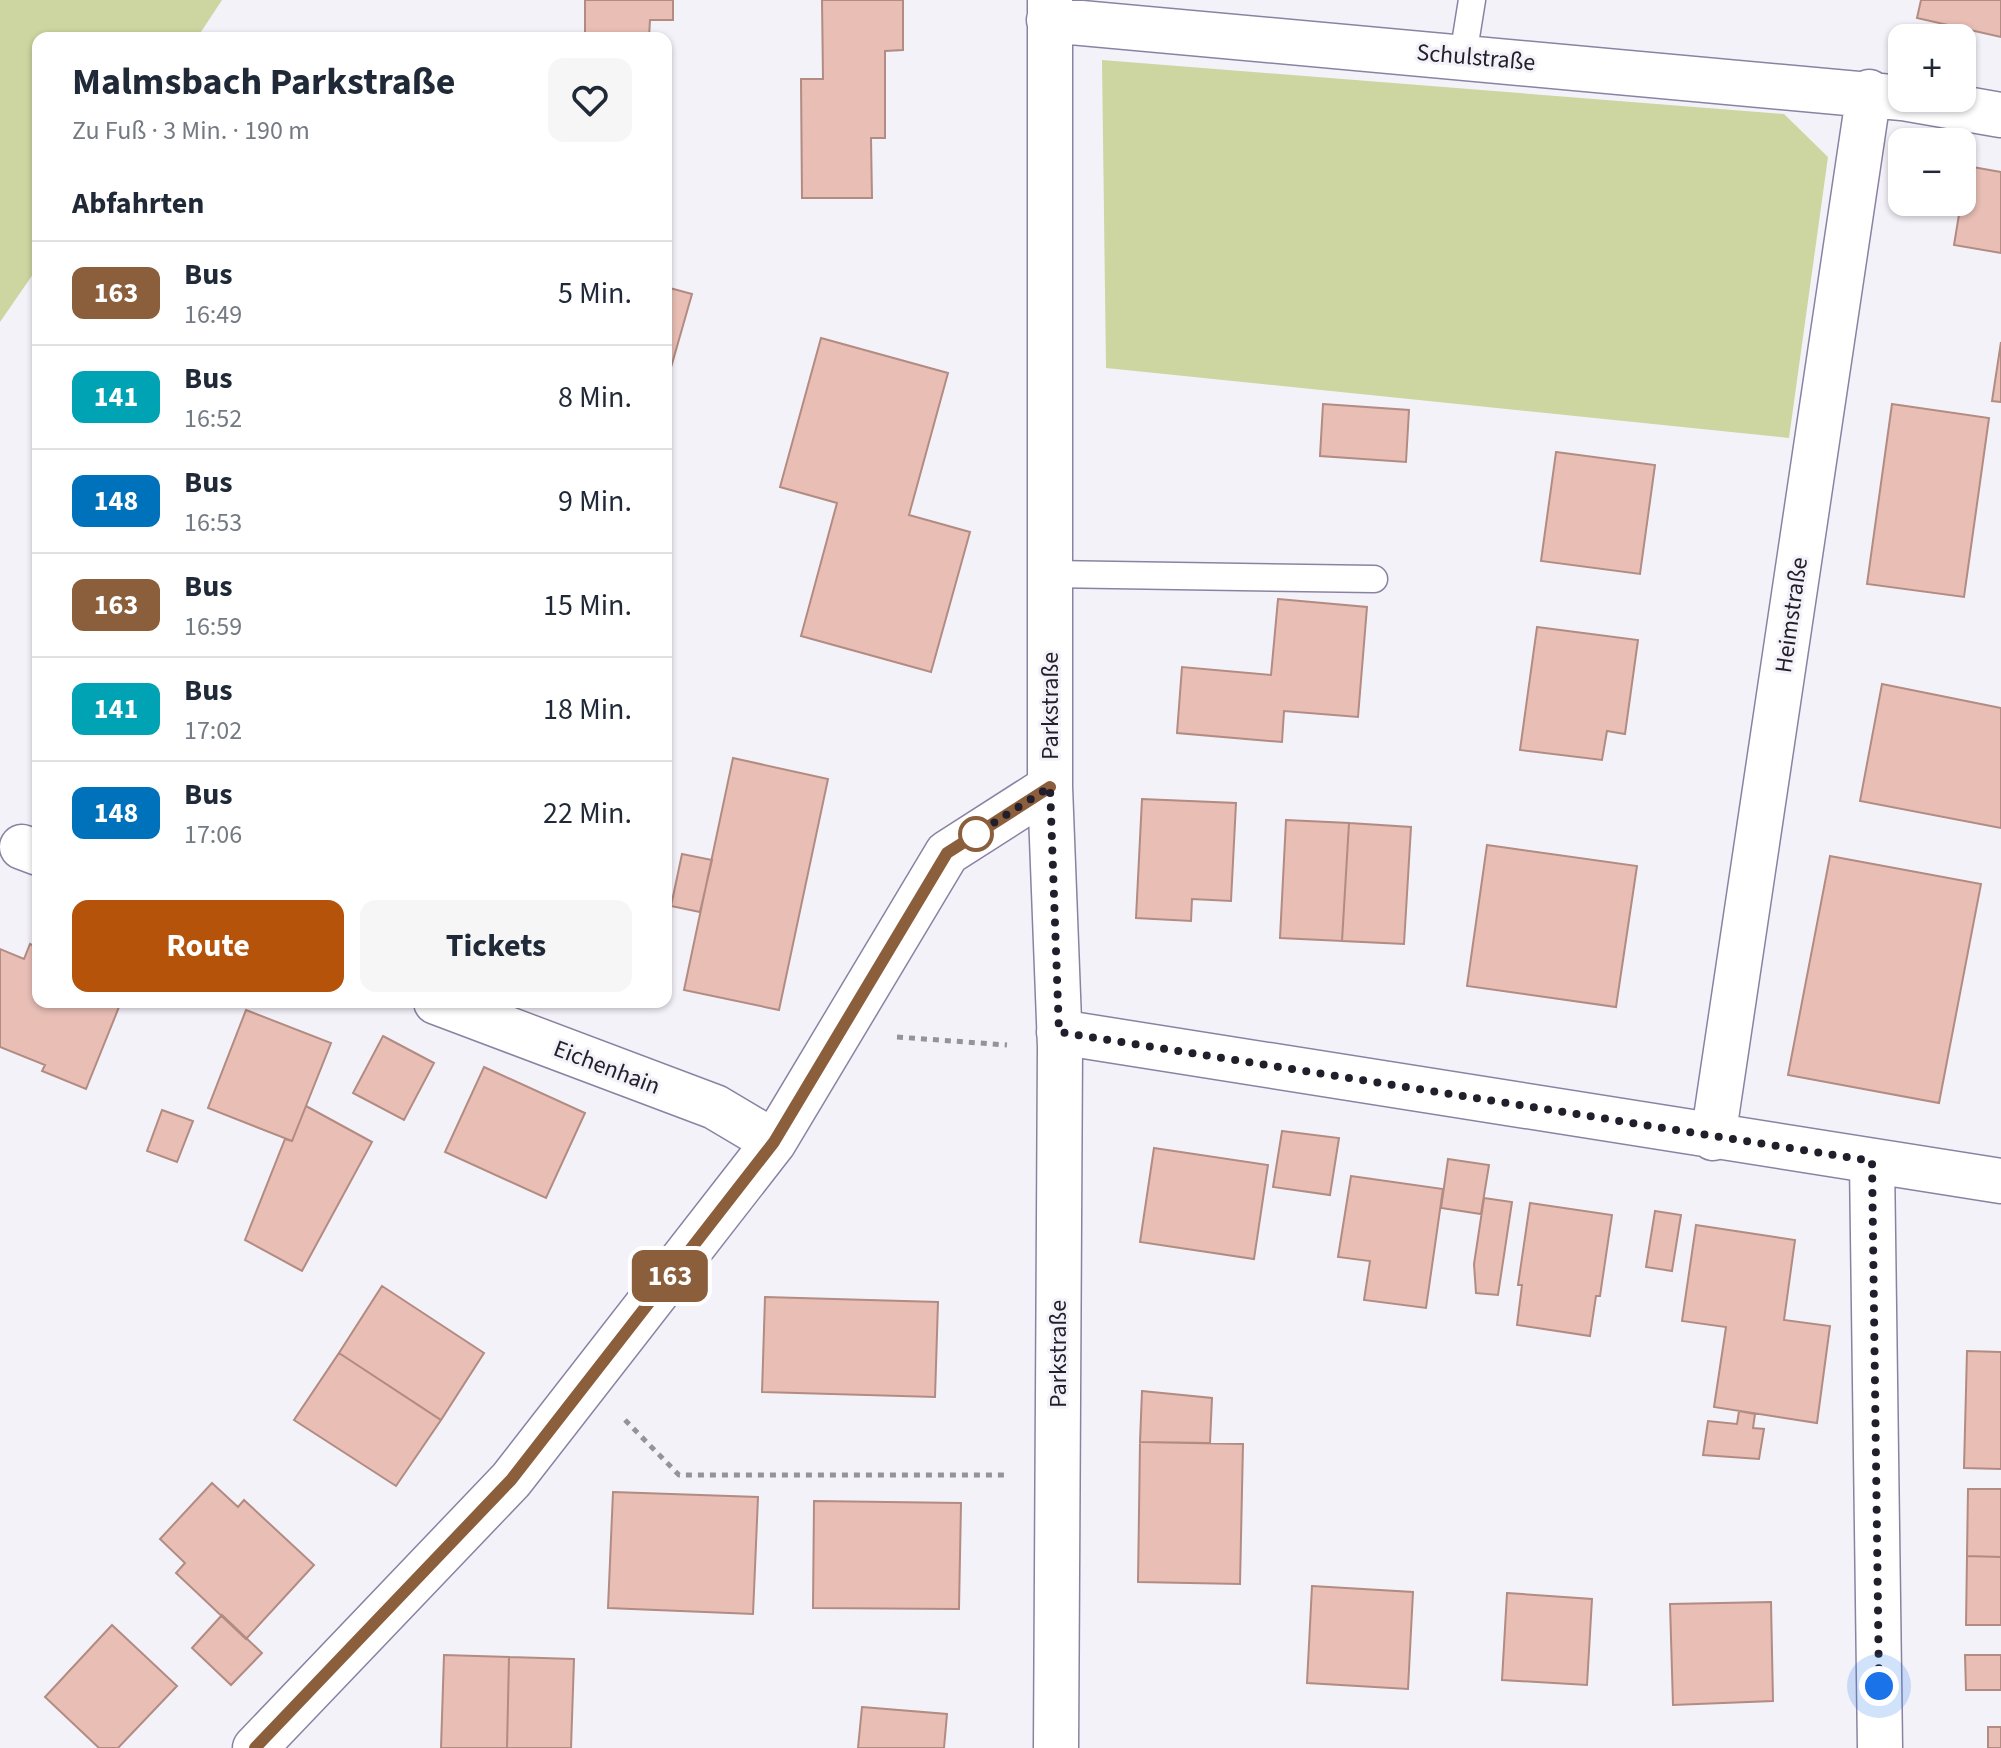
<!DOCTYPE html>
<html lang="de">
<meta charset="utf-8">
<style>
body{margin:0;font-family:"Source Sans 3",sans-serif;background:#f6f6f7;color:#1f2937;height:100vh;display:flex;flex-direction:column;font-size:30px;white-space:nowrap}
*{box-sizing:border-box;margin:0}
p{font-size:26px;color:#747a83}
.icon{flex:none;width:44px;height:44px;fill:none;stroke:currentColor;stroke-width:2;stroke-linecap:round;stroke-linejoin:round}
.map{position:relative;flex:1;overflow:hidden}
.side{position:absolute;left:32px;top:32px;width:640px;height:976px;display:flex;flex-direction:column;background:#fff;border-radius:16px;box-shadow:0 2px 6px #0004}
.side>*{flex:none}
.badge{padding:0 16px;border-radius:12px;font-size:28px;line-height:52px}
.controls{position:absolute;left:1888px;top:24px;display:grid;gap:16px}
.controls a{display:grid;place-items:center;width:88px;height:88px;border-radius:16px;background:#fff;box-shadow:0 2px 6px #0004;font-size:40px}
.you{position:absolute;width:40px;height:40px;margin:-20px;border:6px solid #fff;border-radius:50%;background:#1a73e8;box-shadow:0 0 0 12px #1a73e833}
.map>.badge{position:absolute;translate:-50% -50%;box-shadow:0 0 0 4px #fff}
h2{padding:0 40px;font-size:30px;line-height:72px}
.round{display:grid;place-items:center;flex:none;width:84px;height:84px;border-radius:16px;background:#f6f6f7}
.summary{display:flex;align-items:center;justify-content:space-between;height:136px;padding:0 40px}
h1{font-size:38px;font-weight:700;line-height:60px}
.primary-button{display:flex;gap:16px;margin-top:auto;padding:16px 40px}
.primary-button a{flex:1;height:92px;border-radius:16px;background:#b45309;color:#fff;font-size:32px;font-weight:700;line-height:92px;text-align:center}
.primary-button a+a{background:#f6f6f7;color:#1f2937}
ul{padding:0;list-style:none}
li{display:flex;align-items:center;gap:24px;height:104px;padding:0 40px;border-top:2px solid #e0e1e3}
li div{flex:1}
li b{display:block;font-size:30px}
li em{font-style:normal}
li .badge{min-width:88px;font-weight:700;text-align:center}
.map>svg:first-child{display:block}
.green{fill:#cdd5a0}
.building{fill:#e8beb5;stroke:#b28b82;stroke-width:2}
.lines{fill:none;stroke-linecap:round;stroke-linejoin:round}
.lane-casing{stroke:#8b82a3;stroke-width:29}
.street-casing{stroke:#8b82a3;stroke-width:47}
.path{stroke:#95929c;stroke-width:5;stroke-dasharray:6 6;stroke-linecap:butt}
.lane{stroke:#fff;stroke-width:26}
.street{stroke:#fff;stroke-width:44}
.line-casing{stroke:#fff;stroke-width:18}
.line{stroke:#8b5e3c;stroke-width:12}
.walk{stroke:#221e2b;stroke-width:8;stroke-dasharray:0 14.4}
.stop-dot{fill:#fff;stroke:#8b5e3c;stroke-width:4}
.labels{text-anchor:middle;stroke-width:6;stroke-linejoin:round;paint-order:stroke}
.street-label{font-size:24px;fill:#221e2b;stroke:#f4f2f9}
</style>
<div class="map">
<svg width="2001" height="1748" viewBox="0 0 2001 1748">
<rect width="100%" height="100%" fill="#f4f2f9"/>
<!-- green -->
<path class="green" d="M0 0H222L197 38H38V267L0 322Z
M1102 60 1784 114 1828 157 1789 438 1106 368Z"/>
<!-- building -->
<path class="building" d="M585 0H673V20H650L649 38H585Z
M822 0H903V50L885 51V138H871L872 198H802L801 79H823Z
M1921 0H2001V37L1917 18Z
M1967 166 2001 172V253L1954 245Z
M666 287 692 294 666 385Z
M821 338 948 373 909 515 970 532 931 672 801 636 837 503 780 487Z
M2001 342V402L1992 401Z
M1323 404 1409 410 1406 462 1320 456Z
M1892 404 1989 418 1964 597 1867 584Z
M1556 452 1655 465 1640 574 1541 561Z
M1278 599 1367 607 1358 717 1284 711 1282 742 1177 733 1182 667 1271 675Z
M1537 627 1638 640 1625 734 1607 731 1602 760 1520 750Z
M1882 684 2001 708V828L1860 801Z
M733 758 828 779 779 1010 684 990Z
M1142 799 1236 803 1231 901 1192 899 1191 921 1136 918Z
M1286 820 1349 823 1342 941 1280 938Z
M1349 823 1411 827 1404 944 1342 941Z
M1487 845 1637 866 1616 1007 1467 986Z
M682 854 712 860 700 912 671 906Z
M1830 856 1981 884 1939 1103 1788 1075Z
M30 944 38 948V1002H121L86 1089 42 1071 45 1065 0 1047V949L24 959Z
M246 1010 331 1043 292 1141 208 1108Z
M383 1036 434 1063 404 1120 353 1093Z
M484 1067 585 1113 546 1198 445 1152Z
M306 1106 372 1142 302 1271 245 1240 285 1139 292 1141Z
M162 1110 193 1121 177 1162 147 1151Z
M1282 1131 1339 1138 1330 1195 1273 1187Z
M1154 1148 1268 1165 1254 1259 1140 1242Z
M1448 1159 1489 1165 1481 1214 1441 1208Z
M1351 1176 1443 1189 1426 1308 1364 1300 1370 1261 1338 1257Z
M1484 1198 1512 1202 1498 1295 1476 1293 1474 1264Z
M1530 1203 1612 1215 1600 1296H1596L1590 1336 1517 1325 1522 1285H1518Z
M1655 1211 1681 1215 1672 1271 1646 1267Z
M1696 1225 1795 1240 1784 1320 1830 1326 1817 1423 1714 1407 1726 1327 1682 1321Z
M382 1286 484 1353 441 1420 339 1353Z
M765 1297 938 1302 935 1397 762 1392Z
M1967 1351 2001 1352V1469L1964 1468Z
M339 1353 441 1420 396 1486 294 1420Z
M1142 1391 1212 1398 1210 1443 1140 1442Z
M1739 1411 1755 1414 1753 1428 1764 1429 1759 1459 1703 1455 1708 1421 1737 1424Z
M1140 1442 1243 1444 1240 1584 1138 1582Z
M212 1483 238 1507 244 1500 314 1565 246 1639 176 1573 185 1563 160 1539Z
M1968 1489H2001V1557L1967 1556Z
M613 1492 758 1497 753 1614 608 1608Z
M814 1501 961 1503 959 1609 813 1608Z
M1967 1556 2001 1557V1625H1966Z
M1312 1586 1413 1592 1408 1689 1307 1683Z
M1507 1593 1592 1599 1587 1685 1502 1680Z
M1771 1602 1773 1701 1673 1705 1670 1604Z
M222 1615 262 1653 231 1685 192 1648Z
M112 1625 177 1686 118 1748H99L45 1697Z
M444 1655 509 1657 507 1748H441Z
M1965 1655H2001V1690H1966Z
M509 1657 574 1659 571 1748H507Z
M862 1707 947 1714 944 1748H858Z
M1988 1727H2001V1748H1988Z"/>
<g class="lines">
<defs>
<path id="lane" d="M1463 56 1472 0
M1050 574 1374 579"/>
<path id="street" d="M1050 0V787L1060 1047 1056 1748
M1049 20 1902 98
M1903 98 2001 115
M22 847 38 853
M436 1002 715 1107 774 1142
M1059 1032 2001 1181
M1713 1138 1869 92
M1872 1161 1880 1748
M255 1748 511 1480 774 1142 947 853 1050 787"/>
</defs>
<!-- lane casing -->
<use href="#lane" class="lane-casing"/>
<!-- street casing -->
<use href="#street" class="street-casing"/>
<!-- path -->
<path class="path" d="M897 1037 1007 1045
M625 1420 679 1475H1004"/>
<!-- lane -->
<use href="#lane" class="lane"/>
<!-- street -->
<use href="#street" class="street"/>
</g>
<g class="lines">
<defs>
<path id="line" d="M255 1748 511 1480 774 1142 947 853 1050 787"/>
</defs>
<!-- line casing -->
<use href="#line" class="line-casing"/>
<!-- line -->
<use href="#line" class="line"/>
<!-- walk -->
<path class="walk" d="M976 834 973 836 1050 787 1059 1032 1872 1161 1879 1686"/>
</g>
<!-- markers -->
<circle class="stop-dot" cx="976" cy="834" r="16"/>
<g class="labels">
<!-- street labels -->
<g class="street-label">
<text transform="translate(1476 57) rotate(5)" y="8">Schulstraße</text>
<text transform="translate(1791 615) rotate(-82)" y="8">Heimstraße</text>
<text transform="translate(1050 706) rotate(-90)" y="8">Parkstraße</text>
<text transform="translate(607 1067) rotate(21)" y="8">Eichenhain</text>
<text transform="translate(1058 1354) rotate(-90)" y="8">Parkstraße</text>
</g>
</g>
</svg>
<div class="controls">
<a>+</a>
<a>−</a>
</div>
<div class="you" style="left:1879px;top:1686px"></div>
<b class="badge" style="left:670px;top:1276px;background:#8b5e3c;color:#fff">163</b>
<section class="side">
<div class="summary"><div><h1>Malmsbach Parkstraße</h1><p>Zu Fuß · 3 Min. · 190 m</p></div><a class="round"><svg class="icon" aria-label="heart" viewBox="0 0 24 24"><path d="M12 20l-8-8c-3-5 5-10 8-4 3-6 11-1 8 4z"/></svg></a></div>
<h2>Abfahrten</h2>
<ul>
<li><span class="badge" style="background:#8b5e3c;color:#fff">163</span><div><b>Bus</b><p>16:49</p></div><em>5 Min.</em></li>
<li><span class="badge" style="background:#00a3b4;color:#fff">141</span><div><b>Bus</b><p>16:52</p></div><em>8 Min.</em></li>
<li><span class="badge" style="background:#0072bc;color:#fff">148</span><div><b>Bus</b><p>16:53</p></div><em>9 Min.</em></li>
<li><span class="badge" style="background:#8b5e3c;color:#fff">163</span><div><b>Bus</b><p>16:59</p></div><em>15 Min.</em></li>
<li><span class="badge" style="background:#00a3b4;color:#fff">141</span><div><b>Bus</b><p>17:02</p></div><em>18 Min.</em></li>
<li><span class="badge" style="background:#0072bc;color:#fff">148</span><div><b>Bus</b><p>17:06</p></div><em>22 Min.</em></li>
</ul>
<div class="primary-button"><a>Route</a><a>Tickets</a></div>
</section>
</div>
